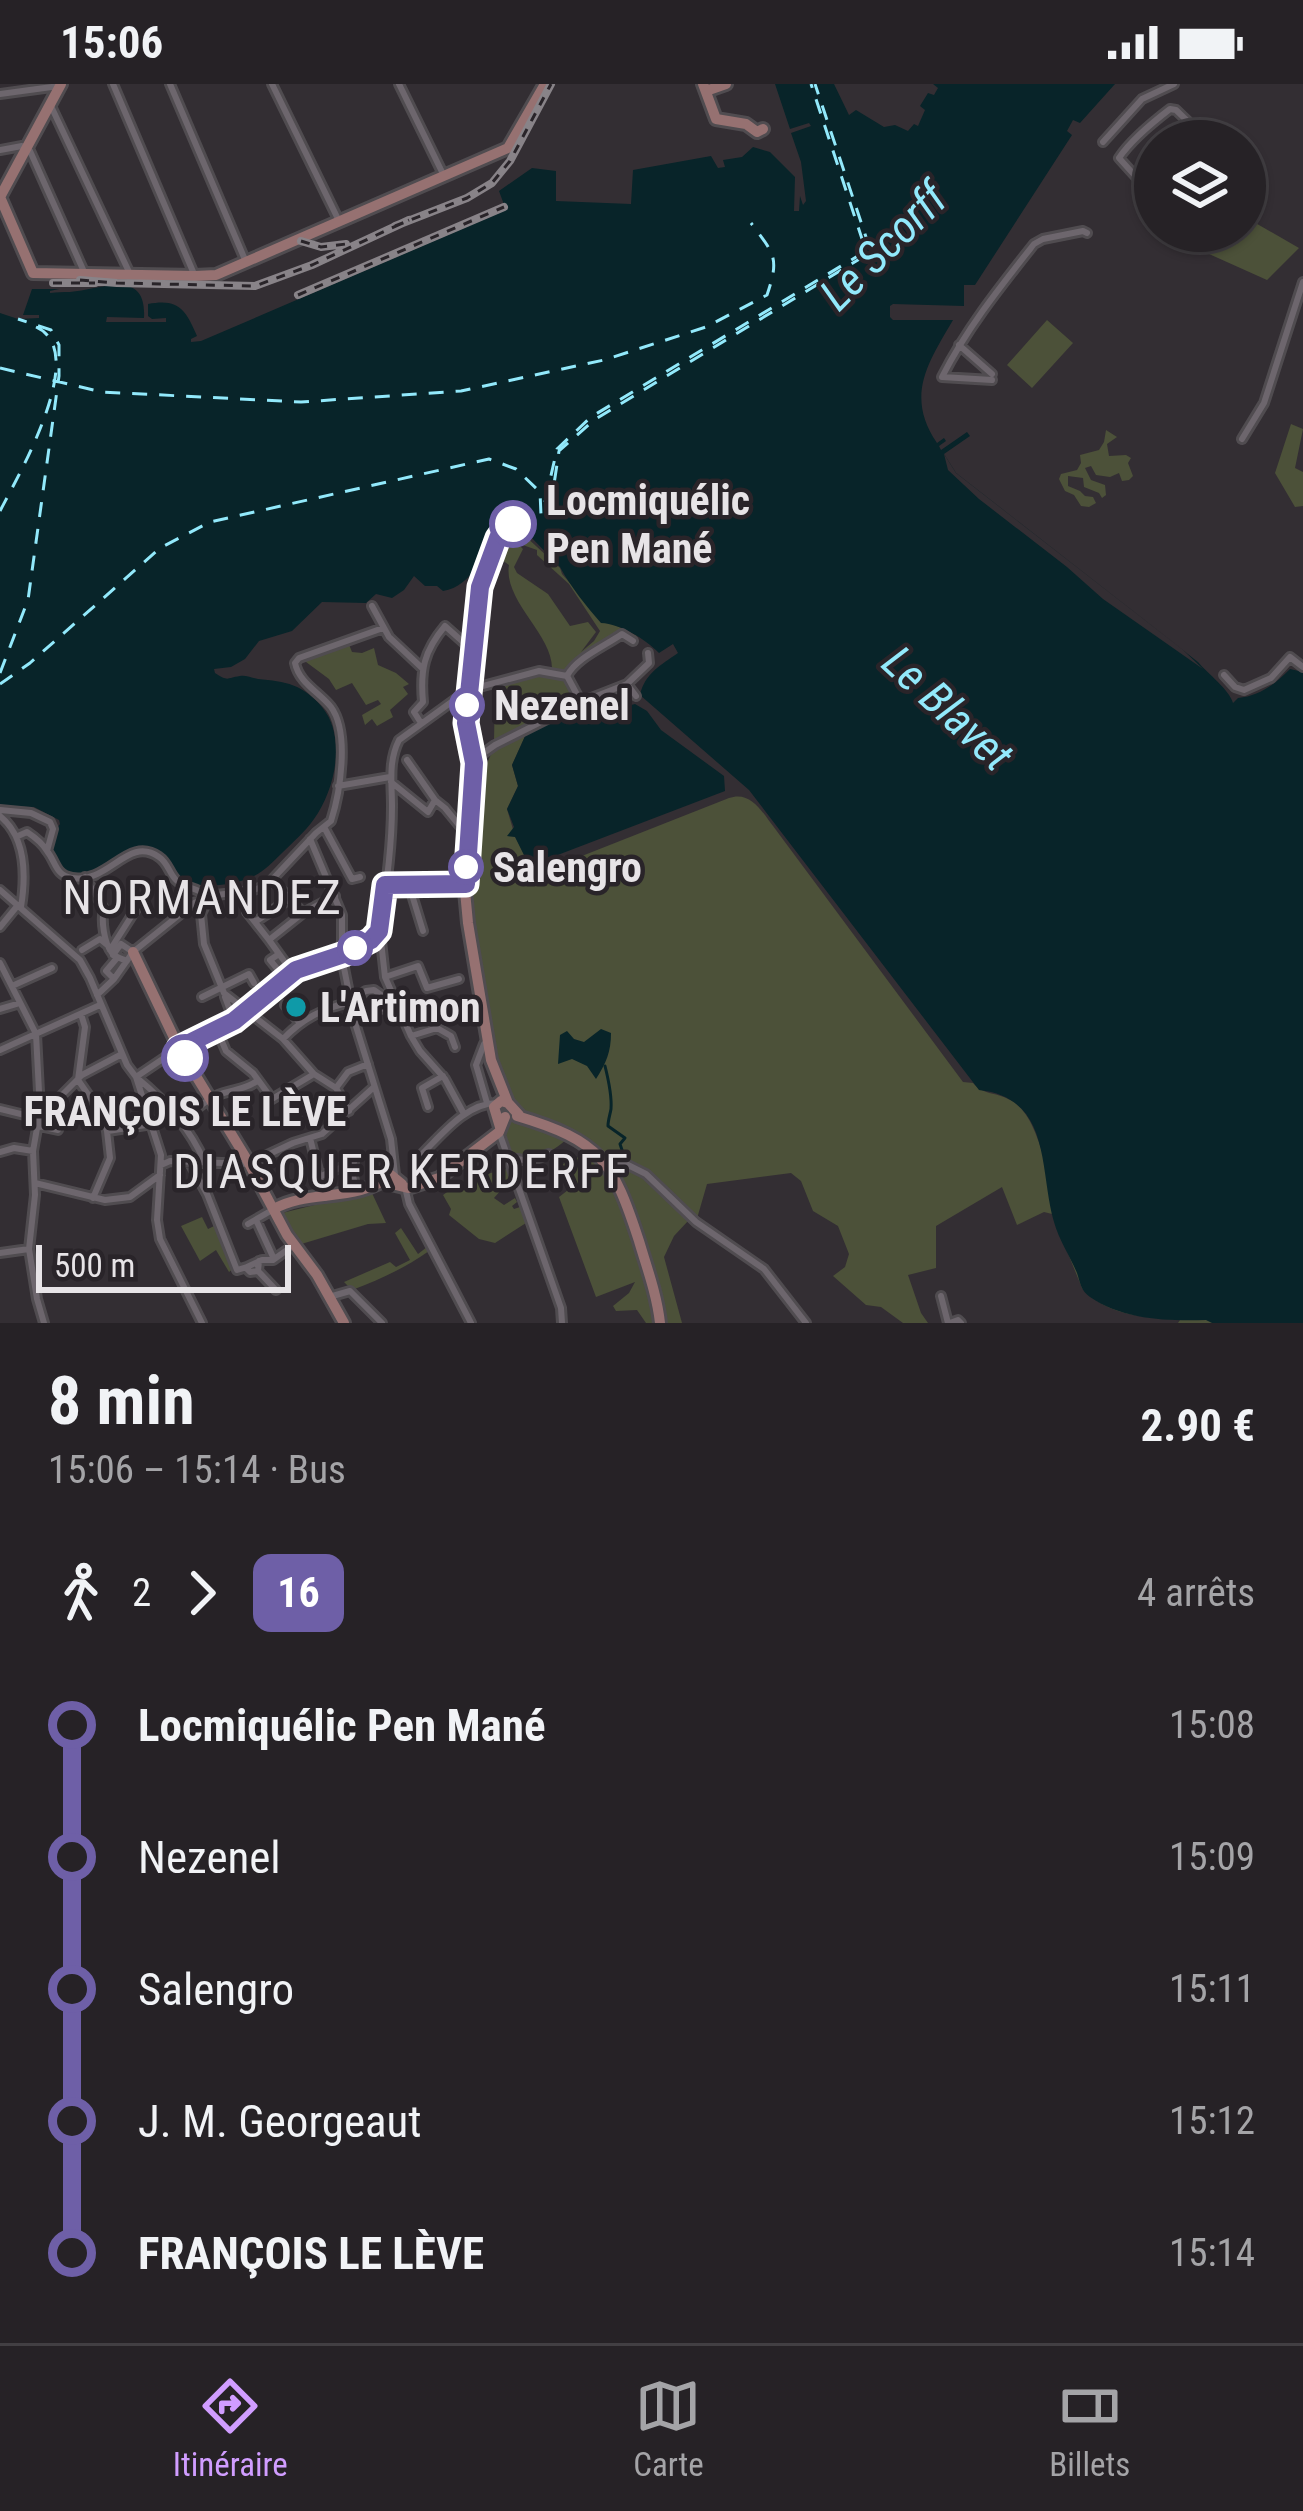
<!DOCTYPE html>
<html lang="fr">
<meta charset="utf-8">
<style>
body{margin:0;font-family:"Roboto Condensed",sans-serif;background:#322f32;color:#f1f3f6;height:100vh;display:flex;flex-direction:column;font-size:45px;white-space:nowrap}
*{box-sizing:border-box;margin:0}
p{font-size:39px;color:#a4a4a7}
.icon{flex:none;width:66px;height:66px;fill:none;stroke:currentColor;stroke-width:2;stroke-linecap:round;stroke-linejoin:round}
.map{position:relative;height:1239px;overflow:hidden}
.details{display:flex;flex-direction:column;background:#262226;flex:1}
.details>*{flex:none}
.badge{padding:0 24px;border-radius:18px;font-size:42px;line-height:78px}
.controls{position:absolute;left:1134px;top:36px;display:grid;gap:24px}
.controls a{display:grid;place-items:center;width:132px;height:132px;border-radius:50%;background:#262226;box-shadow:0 3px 9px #0004,0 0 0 3px #423f43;font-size:60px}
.scale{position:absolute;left:36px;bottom:30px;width:255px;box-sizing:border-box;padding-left:12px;border:6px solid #e7e4e7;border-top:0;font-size:33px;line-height:42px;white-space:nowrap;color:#e7e4e7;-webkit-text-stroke:9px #292429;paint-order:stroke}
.map>.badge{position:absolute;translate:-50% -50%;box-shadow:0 0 0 6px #fff}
.legs{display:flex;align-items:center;gap:18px;height:132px;padding:0 48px;font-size:39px}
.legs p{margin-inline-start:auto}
.headline{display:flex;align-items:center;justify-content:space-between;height:204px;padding:0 48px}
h1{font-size:66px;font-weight:700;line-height:90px}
ul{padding:0 48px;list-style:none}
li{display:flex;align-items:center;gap:42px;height:132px;font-size:45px}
li i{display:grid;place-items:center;width:18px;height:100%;margin:0 15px;background:currentColor}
li i::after{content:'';width:30px;height:30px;margin:-15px;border:9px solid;border-radius:50%;background:#262226}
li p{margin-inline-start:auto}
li:first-child i{background:linear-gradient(#0000 50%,currentColor 0)}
li:last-child i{background:linear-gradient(currentColor 50%,#0000 0)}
.status{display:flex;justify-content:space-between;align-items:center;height:84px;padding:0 60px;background:#262226;direction:ltr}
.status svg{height:33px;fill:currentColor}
.tabs{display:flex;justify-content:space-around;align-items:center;height:168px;border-top:3px solid #423f43;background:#262226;font-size:33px;color:#a4a4a7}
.tabs a{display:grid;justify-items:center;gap:6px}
.tabs .active{color:#d09dff}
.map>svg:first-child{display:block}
.green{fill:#4c5139;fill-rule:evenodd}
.water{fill:#082429}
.pier{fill:#332e33}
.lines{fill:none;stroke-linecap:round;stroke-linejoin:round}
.stream{stroke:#082429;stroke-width:3}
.ferry{stroke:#92e9fb;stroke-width:3;stroke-dasharray:15 12;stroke-linecap:butt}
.street-casing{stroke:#504c50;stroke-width:12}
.secondary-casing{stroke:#504c50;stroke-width:16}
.street{stroke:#6d666d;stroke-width:6}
.secondary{stroke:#967171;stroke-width:10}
.rail-casing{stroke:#888388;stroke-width:8}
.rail{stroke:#292429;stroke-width:3;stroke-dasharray:9;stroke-linecap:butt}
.line-1-casing{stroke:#fff;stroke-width:27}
.line-1{stroke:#6e5fa7;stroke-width:18}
.stop-1-dot{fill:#fff;stroke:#6e5fa7;stroke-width:6}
.culture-dot{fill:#0f9aa8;stroke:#292429;stroke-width:4.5}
.labels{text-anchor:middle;stroke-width:9;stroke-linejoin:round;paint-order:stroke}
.stop-label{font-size:42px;font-weight:bold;fill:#e7e4e7;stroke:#292429;text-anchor:start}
.poi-label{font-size:42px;font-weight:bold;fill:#e7e4e7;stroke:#292429;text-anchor:start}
.water-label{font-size:45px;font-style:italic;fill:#92e9fb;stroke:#292429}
.quarter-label{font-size:48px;letter-spacing:3px;fill:#e7e4e7;stroke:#292429}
</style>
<div class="status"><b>15:06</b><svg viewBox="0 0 49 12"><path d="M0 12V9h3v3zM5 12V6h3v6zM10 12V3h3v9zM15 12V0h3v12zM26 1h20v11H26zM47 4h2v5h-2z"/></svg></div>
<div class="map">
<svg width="1303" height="1239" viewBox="0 0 1303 1239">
<rect width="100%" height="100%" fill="#332e33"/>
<!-- green -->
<path class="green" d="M1245 133 1299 164 1267 196 1189 161 1176 147H1245Z
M1047 236 1073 259 1032 304 1007 281Z
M1291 340 1303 345 1295 384 1303 388V422L1295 423 1275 389Z
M1106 346 1117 353 1107 360 1109 372 1126 371 1131 374 1128 379 1133 392 1129 396 1122 397 1119 389 1110 393 1096 391 1091 382 1085 384 1091 396 1105 401 1106 411 1102 414 1099 409 1084 403 1083 394 1068 392V402L1080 407 1085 412 1093 413 1096 419 1089 423 1081 422 1074 411 1065 407 1059 395 1061 390 1077 386 1081 379 1080 371 1099 366 1104 358Z
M524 444V451L560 484 562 490 591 523 611 539 637 552 633 556 622 549C602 563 580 574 563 589L552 585C553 551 503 517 509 481L499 474 510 452 521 449ZM517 459 537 466V471L569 500 600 547 594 557 581 568 596 548 588 538 570 542 548 510 517 489 514 483 523 465Z
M348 558 352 568 362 569 374 564 378 581 396 589 409 600 403 603 408 610 390 626 393 633 377 642 372 635 365 641 362 631 381 620 378 616 366 621 352 599 336 606 329 595 302 575Z
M544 589C561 593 569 597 577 614L575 619 494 658 495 602Z
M526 650 512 681 518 702 507 725 515 752 527 777 555 772 559 781 729 714C752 706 763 730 776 746L963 998 973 999C983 1011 995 1008 1008 1015 1029 1024 1037 1053 1044 1073L1303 1239H1178L1180 1236C1144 1233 1107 1232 1082 1204L1052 1130 1044 1128 1017 1141 1002 1103 936 1142V1184L908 1191 921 1229 928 1239H903L881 1223 866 1221 833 1192 845 1183 849 1170 838 1142 813 1127 801 1097 791 1089 707 1100 696 1138 645 1090 617 1075 603 1073 537 1031 528 1032 516 1026 496 984 471 846 473 773 485 684 492 668Z
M512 1033 568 1054C550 1071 534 1075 510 1075L502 1052 506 1036Z
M590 1068 619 1107 654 1215 658 1239H646L637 1226 616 1227 613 1222 629 1209 635 1198 596 1213 559 1113 572 1103 563 1080Z
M617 1081C646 1087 668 1116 688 1137L674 1152 664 1173 682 1239H662L615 1087Z
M509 1084 514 1099 502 1105 494 1114 504 1121 515 1114 517 1118 512 1122 514 1125 520 1123 526 1139 495 1159 479 1155 449 1131 451 1125 443 1111 450 1106 443 1095 447 1092 456 1107 470 1104 487 1090Z
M371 1107 386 1139 368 1140 298 1161 278 1130Z
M202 1133 208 1145 218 1140 234 1184 229 1188 216 1166 200 1177 181 1142Z
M401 1144 418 1170 427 1163 429 1167C405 1184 379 1196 352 1206L344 1198 390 1178 396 1183 410 1176 395 1149Z"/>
<!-- water -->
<path class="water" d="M775 0H834L849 31 856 26 884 43 895 41 908 47 914 40 918 42 925 26 920 22 928 9 934 11 938 4 933 0H1115L1080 39 1073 36 1067 47 1072 51 975 201H964V222L893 220 890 222V233L893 236H953C928 279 905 312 937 359L944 354 946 357 939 362 941 366 967 348 970 352 944 370 956 389 1198 578C1208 590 1229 605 1233 619L1238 614C1260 612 1275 600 1290 585L1303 588V1239H1212L1206 1236C1166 1237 1124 1236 1090 1213 1081 1207 1080 1198 1077 1189 1070 1172 1059 1156 1054 1138 1039 1086 1052 1014 979 1006L749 706 640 611C645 589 661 581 678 569L673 560 659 569C645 555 621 540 601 539 587 523 570 502 560 483L528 450 529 443 510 433 501 445 497 444C484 469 473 502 443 507L437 502H425L414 492 404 506 392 514 376 510 366 519 322 518 292 547 259 557 245 575 231 583 214 585 215 589C229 598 226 594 240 592 246 591 252 594 258 595 285 597 304 601 322 623 347 653 335 706 314 735 305 748 293 758 282 769 274 777 264 787 254 792 233 802 205 804 183 799L158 770 146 765 126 768 96 787 69 791C49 779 47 758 60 740L59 736 34 723 0 722V229L18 235 39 234V231H23L32 205H59L50 207V209C57 208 63 208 70 208 100 206 147 183 144 234L107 233 106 238H166V234L152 235 148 232V220C179 214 186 226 197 252L191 255V258L201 257 506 126 499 107 532 84 556 87V117L631 120 633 86 711 72 718 84 725 83 723 76 742 73 753 63 770 68 795 93 794 127H799L800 112 803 121 806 117 801 78 791 49 811 42 809 39 790 45Z
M598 618 623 623 635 620 647 627 661 646 724 692 725 707 555 772 527 777 515 753 507 752 514 743 507 725 518 702 512 681 526 650Z
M601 945 611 949C611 968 606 979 596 995L587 982 572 975 558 980 560 951 567 947 574 955 584 958Z"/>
<!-- pier -->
<path class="pier" d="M944 370 956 389 1182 565 1203 585 1103 515 1067 483 979 415 948 386Z"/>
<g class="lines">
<!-- stream -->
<path class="stream" d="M605 982C608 994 612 1012 611 1025 610 1031 608 1036 608 1042L625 1054 620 1060 624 1072"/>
<!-- ferry -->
<path class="ferry" d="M0 284 102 308 301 318 461 307 604 276 706 243 767 211C780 173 774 170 751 139
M545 418 557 365 591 333 866 167 811 0
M0 427C18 392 91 267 36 243
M0 589 28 516 59 292V261L51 246 18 235
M0 600 30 579 160 464 210 438 489 375 516 385 540 408 541 431 553 407 559 367 594 336 871 168 815 0"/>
<defs>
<path id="street" d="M113 0 194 190
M170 0 246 178
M272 0 339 137
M399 0 444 92
M0 10 59 2
M50 20 130 190
M1103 58 1142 15 1174 0
M0 66 22 62 30 67 85 190
M1155 106 1138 95 1119 74C1131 56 1153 38 1170 25L1176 26 1205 54
M959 261 992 290
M992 296 942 293C967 244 1000 203 1034 160L1043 155 1083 147 1087 149
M1242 355 1264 319 1303 198
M372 522 389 553 422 584
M1224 591 1235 603 1244 606 1271 594 1290 573 1303 583
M567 592C576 574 605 562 622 550L633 557
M627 600 636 612
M421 639 414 628 423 618C420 586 424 567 445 542L472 566
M407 676 435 716 445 724 468 752
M474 676 495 661 581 618 627 600 649 579 648 569
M391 698 428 728 435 716
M338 702 390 693
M0 726 31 729 50 738 53 745 47 767
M0 732C26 753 26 792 21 823
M324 743 352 795 360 793
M18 752 27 748C33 752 43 760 47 767 56 778 55 791 72 794 109 800 128 751 159 773 168 779 169 789 176 796 186 806 199 802 208 815L201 830 204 860 224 909 283 955 314 990 336 1004 349 1027
M310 755 342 831V869
M85 793 104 825C101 836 104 859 112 869 115 873 122 875 127 877
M385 801 465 800
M409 801 423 847
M281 805 303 829
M0 806 80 876 90 894 127 981 136 993 161 1071 157 1136 160 1155 202 1239
M247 828 269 856
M255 838 291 814
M0 843 18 821
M377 851 381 857 385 893 411 952 420 967 445 995 464 1030
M82 866 100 855 106 860
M110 866 136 825
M279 870 270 876 284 893
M344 870 371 857 379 847C386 807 392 763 392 722 392 699 388 678 399 656L468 606 539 587 567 592 581 618
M113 871 121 860 133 868
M342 874 355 939 391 1055 395 1091
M0 879 36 950 40 1027
M292 888 269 856 303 829 335 812
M385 893 418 882 427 904 459 895
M114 895 106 887 117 874
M12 902 52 884
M97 911 114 895 133 868 194 819 216 811 251 807 267 801 316 749 331 737C340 709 350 649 331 623 319 608 299 599 295 579L299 574 383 544
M202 913 249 890 254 899
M225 913 234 937
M351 916 366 907 374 906 381 911
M285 921 299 938
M378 924 386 925 396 920
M0 925 20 919
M81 930 85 943 78 996 103 1032 107 1047 110 1074 93 1114
M217 946 226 967 253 989 272 1015 314 990
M411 952 437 944 451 952 455 963
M283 955C302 935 323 924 351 918
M484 960 476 981 487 1019
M0 966 100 921
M136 993 179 964 234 937 296 885 342 869
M136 993C163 1015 190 1044 204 1077
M336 1004 348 988 368 980
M428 1023 422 1004 443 992
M0 1025 37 1034
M42 1031 82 991 122 970
M180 1038C191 1029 203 1018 216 1012 230 1005 244 1007 257 997
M39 1039 42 1034 40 1027 33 1067 35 1111 29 1165 37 1215 44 1239
M39 1042 58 1046
M108 1047 152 1040
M499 1048 561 1224 562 1239
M310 1054 325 1114
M0 1068 14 1064 33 1067
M423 1069C443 1049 467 1019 497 1019
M509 1077 517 1075 530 1077 549 1070
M190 1079 207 1110 237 1186 247 1183
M350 1079 356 1105
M161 1081 170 1077 248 1080 293 1059 322 1050 374 1003
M609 1082 622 1078 646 1090 696 1138 764 1185 806 1239
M321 1092 354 1078
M35 1099 105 1116 130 1113 160 1091
M405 1103 409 1120 471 1239
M256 1136 274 1175
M248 1140 274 1125
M0 1169 29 1165
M259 1177 258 1187 250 1188 247 1185V1183L262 1176H273L294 1161
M258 1187 276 1206
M941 1212 948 1239
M329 1213 350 1207 382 1239
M950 1239 958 1236 961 1239"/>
<path id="secondary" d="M61 0 0 113 33 189 195 192 216 191 508 64 545 0
M703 0 716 35
M706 7 726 0
M716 35 746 40 757 48 763 45
M515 439 519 444 514 448 511 444Z
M511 444 500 450 482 490 476 531 466 639 474 679 465 807 468 839 491 976 508 1019 519 1031
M133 868 179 964 246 1074 287 1151 317 1191 344 1239
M517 1032C601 1057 613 1077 639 1157 647 1184 657 1211 660 1239
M500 1043 494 1023 501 1017 508 1019
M383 1098 408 1104 439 1094 499 1048 505 1033
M274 1125C307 1105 358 1119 391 1091L402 1100"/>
</defs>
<!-- street casing -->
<use href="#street" class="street-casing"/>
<!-- secondary casing -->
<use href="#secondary" class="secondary-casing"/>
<!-- street -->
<use href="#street" class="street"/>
<!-- secondary -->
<use href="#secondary" class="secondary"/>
<defs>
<path id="rail" d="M395 142 467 114 492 99 510 77 551 0
M301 157 321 163 346 160
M80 196 117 199 255 202 312 181 409 136
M53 199H95
M298 211 504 123"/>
</defs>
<!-- rail casing -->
<use href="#rail" class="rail-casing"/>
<!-- rail -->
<use href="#rail" class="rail"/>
</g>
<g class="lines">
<defs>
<path id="line-1" d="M185 974 179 964 234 937 296 886 344 870 371 856 379 847 385 801 466 800 474 679 466 639 480 503 498 454 503 447 513 440"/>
</defs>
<!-- line-1 casing -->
<use href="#line-1" class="line-1-casing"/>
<!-- line-1 -->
<use href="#line-1" class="line-1"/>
</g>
<!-- markers -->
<g class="stop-1-dot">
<circle cx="513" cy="440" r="21"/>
<circle cx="467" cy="621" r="15"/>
<circle cx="466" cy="783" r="15"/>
<circle cx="355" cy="864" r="15"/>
<circle cx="185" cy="974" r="21"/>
</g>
<circle class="culture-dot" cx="296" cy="923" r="12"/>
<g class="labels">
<!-- stop labels -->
<g class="stop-label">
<text x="546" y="431">Locmiquélic<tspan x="546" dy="48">Pen Mané</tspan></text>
<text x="494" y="636">Nezenel</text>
<text x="493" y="798">Salengro</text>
<text x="185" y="1042" text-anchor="middle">FRANÇOIS LE LÈVE</text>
</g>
<!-- poi labels -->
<g class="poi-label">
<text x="320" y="938">L'Artimon</text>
</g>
<!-- water labels -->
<g class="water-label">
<text transform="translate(883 162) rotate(-45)" y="16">Le Scorff</text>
<text transform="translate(948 624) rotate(43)" y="16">Le Blavet</text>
</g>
<!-- quarter labels -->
<g class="quarter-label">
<text x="203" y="830">NORMANDEZ</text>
<text x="402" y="1104">DIASQUER KERDERFF</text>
</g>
</g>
</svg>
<div class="controls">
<a><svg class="icon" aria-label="layers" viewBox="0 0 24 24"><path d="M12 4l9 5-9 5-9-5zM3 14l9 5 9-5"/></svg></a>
</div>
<div class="scale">500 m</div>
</div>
<section class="details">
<div class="headline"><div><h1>8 min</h1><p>15:06 – 15:14 · Bus</p></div><b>2.90 €</b></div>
<div class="legs"><svg class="icon" aria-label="walk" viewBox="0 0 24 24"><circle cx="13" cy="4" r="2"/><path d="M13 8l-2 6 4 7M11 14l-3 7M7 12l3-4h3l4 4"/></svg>2<svg class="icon" aria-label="forward" viewBox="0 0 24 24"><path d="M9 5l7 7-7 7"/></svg><b class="badge" style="background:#6e5fa7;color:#fff">16</b><p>4 arrêts</p></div>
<ul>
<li><i style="color:#6e5fa7"></i><b>Locmiquélic Pen Mané</b><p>15:08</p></li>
<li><i style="color:#6e5fa7"></i><span>Nezenel</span><p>15:09</p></li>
<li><i style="color:#6e5fa7"></i><span>Salengro</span><p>15:11</p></li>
<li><i style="color:#6e5fa7"></i><span>J. M. Georgeaut</span><p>15:12</p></li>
<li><i style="color:#6e5fa7"></i><b>FRANÇOIS LE LÈVE</b><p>15:14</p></li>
</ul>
</section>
<nav class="tabs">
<a class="active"><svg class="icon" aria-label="directions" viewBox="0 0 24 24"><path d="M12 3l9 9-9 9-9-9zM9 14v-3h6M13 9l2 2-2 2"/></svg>Itinéraire</a>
<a><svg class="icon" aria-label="map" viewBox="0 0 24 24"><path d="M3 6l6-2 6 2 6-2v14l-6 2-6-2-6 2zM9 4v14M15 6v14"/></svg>Carte</a>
<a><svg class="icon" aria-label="tickets" viewBox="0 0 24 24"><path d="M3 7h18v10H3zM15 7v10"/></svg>Billets</a>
</nav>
